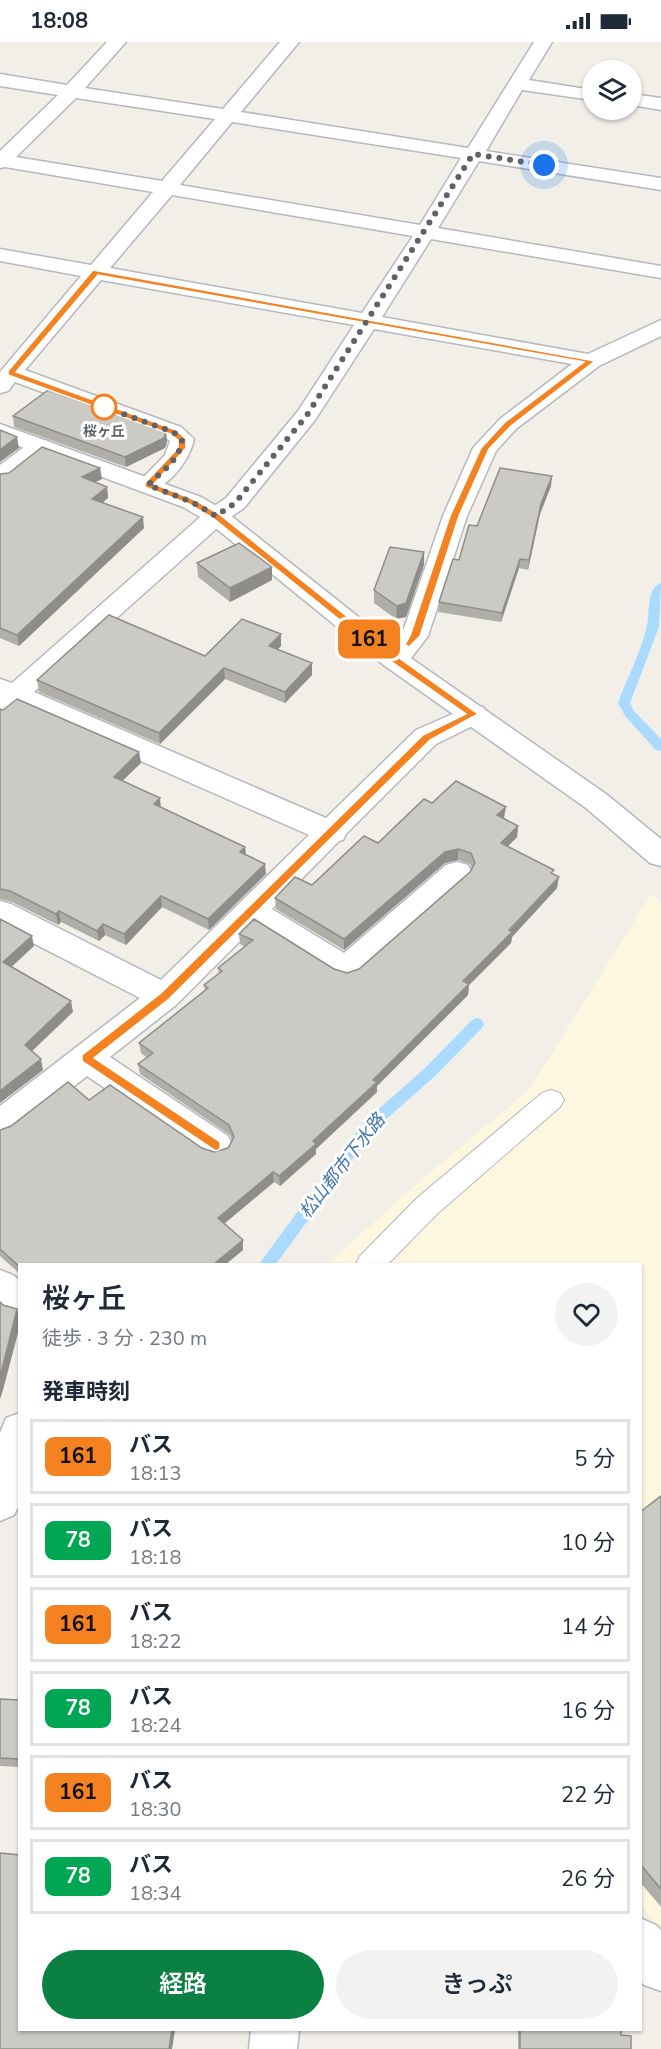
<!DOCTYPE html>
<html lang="ja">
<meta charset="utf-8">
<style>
body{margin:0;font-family:"Nunito Sans","Noto Sans JP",sans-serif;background:#f2f2f3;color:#1f2937;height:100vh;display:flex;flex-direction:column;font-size:22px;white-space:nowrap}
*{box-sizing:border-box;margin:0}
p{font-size:20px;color:#747a83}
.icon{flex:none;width:33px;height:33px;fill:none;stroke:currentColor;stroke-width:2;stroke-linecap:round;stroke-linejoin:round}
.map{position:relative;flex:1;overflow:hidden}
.panel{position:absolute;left:18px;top:1221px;width:624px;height:768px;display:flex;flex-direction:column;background:#fff;border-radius:0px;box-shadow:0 2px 4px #0004}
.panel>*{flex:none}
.badge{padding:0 12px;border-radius:9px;font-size:21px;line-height:39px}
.fabs{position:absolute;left:582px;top:18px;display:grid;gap:12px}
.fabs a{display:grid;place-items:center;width:60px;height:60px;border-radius:50%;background:#fff;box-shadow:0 2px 4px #0004;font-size:30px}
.you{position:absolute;width:30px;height:30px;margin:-15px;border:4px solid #fff;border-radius:50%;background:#1a73e8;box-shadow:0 0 0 9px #1a73e833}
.map>.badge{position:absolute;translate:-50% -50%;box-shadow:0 0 0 3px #fff}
h2{padding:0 24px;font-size:22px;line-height:54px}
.round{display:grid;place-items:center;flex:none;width:63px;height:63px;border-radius:32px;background:#f2f2f3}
.summary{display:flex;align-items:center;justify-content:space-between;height:102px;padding:0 24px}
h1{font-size:28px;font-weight:600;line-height:45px}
.action{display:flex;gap:12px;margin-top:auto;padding:12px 24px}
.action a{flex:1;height:69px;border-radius:36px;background:#0b8043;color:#fff;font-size:24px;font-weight:600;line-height:69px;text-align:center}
.action a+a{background:#f2f2f3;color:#1f2937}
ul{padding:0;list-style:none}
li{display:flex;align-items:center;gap:18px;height:75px;margin:0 12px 9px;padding:0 12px;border:3px solid #e0e1e3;border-radius:0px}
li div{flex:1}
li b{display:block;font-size:22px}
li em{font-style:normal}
li .badge{min-width:66px;font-weight:700;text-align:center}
.status{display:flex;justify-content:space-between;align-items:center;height:42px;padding:0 30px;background:#fff;direction:ltr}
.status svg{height:16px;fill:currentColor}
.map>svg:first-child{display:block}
.commercial{fill:#fef7e0}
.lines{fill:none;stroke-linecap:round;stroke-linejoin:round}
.stream{fill:#aadaff;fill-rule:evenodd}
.service-casing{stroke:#b5b8bc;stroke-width:2}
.minor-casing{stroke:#b5b8bc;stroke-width:3}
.tertiary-casing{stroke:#b5b8bc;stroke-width:3}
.service{fill:#fff;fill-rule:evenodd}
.minor{fill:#fff;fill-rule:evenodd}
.tertiary{fill:#fff;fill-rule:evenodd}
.wall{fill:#afaea9}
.shaded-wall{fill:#8f8d8a}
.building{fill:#cccac5;stroke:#8f8d8a;stroke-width:1.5}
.line{fill:#f58220;stroke:#fff;stroke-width:1.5}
.walk{stroke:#5f6368;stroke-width:6;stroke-dasharray:0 10.8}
.stop-dot{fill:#fff;stroke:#f58220;stroke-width:3}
.labels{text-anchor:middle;stroke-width:6;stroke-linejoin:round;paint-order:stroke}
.far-stop-label{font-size:14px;font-weight:bold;fill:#5f6368;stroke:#fff}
.water-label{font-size:18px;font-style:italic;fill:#4174aa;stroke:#fff}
</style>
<div class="status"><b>18:08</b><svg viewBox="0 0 49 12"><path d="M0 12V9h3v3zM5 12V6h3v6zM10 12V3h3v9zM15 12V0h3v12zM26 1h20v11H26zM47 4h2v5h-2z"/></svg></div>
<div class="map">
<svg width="661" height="2007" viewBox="0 0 661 2007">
<rect width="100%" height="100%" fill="#f1efe8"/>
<!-- commercial -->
<path class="commercial" d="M651 852 661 861V1889L640 1861V1222H330L339 1212 412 1146 530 1047Z"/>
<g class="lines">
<!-- stream -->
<path class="stream" d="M661 541 659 585 630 661 634 669 661 697V709L656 708 625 674 618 661C627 636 641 610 647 584 650 572 646 546 661 541Z
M477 976 482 978 484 982 482 986 435 1034 374 1088 276 1222H259L364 1080 425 1026 472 978Z"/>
<defs>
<path id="service" d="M551 1048 560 1051 564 1058 560 1065 437 1172 388 1222H356L360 1214 417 1156 542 1051Z"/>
<path id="minor" d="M107 0H126L85 46 223 67 280 0H299L241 70 468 106 534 0H552L529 38 592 48V58L522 48 486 109 661 136V148L479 119 438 186 661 224V236L431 197 382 275 588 312 661 278V294L599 324 516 387 496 409 467 474 428 594 405 624 395 627 385 624 381 618 402 592 443 474 473 406 500 377 572 322 374 287 315 378 244 466 225 479 34 650 326 776 416 688 473 663 483 665 487 672 483 679 436 702 346 792 343 798 339 799 272 867 344 911 446 823 457 820 468 823 472 831 468 839 357 936 346 940 335 936 254 885 176 963 110 1015 228 1094 233 1104 228 1114 216 1118 204 1114 87 1034 12 1093 0 1097V1064L140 956 0 884V859L11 862 161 938 309 793 18 665 10 672 0 675V637L12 641 207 469 226 456 298 369 354 283 101 238 25 328 181 385 194 397C190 419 164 454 139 448L136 443 165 413 170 399 165 395 15 340 8 349 0 351V330L81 234 0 219V207L91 223 153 150 5 125 0 126V109L58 53 0 44V32L67 43ZM76 56 215 77 162 139 16 115ZM232 80 461 116 420 183 180 143ZM172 153 413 194 362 271 110 226Z
M632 52 661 56V68L632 63Z
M40 397 48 399 52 404 48 409 9 440 0 442V423L32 399Z
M0 1228 13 1233 20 1239V1278L7 1273 0 1267Z
M20 1371V1461L14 1473 0 1479V1391L6 1376Z
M640 1876 656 1883 661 1888V1949L644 1943 640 1938Z
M251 1988H299L297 2007H249Z"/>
<path id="tertiary" d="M0 382 201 455 225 469 405 612 606 752 661 797V824L650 821 586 766 385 624 207 479 183 465 0 397Z"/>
</defs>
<!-- service casing -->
<use href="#service" class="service-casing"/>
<!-- minor casing -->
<use href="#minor" class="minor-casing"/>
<!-- tertiary casing -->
<use href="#tertiary" class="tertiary-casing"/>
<!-- service -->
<use href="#service" class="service"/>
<!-- minor -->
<use href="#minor" class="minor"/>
<!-- tertiary -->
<use href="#tertiary" class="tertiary"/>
</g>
<!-- wall -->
<path class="wall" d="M13 374 166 390 167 400 165 406 126 425 14 385Z
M0 432 102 437 95 440 107 445 108 456 103 460 144 486 19 604 0 596Z
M551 444 540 472 528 528 519 526 501 580 438 570 439 560 459 518Z
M424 510V523L406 575 396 577 374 561V548Z
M197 521 272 525V538L230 560 198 535Z
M281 592V604L277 608 312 633 285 661 225 637 160 702 39 650 37 638 205 614Z
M0 667 139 710 141 721 122 739 161 765 245 805 246 813 266 832 209 888 162 865 126 903 105 893 99 899 61 880 58 883 12 860 0 857Z
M432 761 504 776 518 784 517 795 508 804 553 832 557 846 512 895 511 901 469 943 468 953 377 1044V1050L316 1107V1112L280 1144 274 1140 224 1182 243 1198V1208L226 1222H20V1232L0 1214V1088L89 1058 202 1106 214 1110 228 1106 232 1098 230 1093 140 1032 138 1022 147 1016 141 1011 139 1001 205 948 204 943 219 932 218 926 245 905 240 902 239 892 347 931 359 927 470 830 472 827 470 822 458 818 445 821 344 908 276 867 275 856 312 843 378 801Z
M661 1454V1865L640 1840V1470Z
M20 1654V1725L0 1724V1657L19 1658Z
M518 1988H621V1993L631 2007H518Z"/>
<!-- shaded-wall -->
<path class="shaded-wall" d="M166 390 167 400 165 406 126 425 125 415Z
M17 395 19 406 0 420V408Z
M100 426 102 437 83 446 82 435Z
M552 434 551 444 540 472 528 528 529 518 541 462Z
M107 445 108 456 94 468 92 457Z
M143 475 144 486 19 604 17 593Z
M424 510V523L406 575 396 577 397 564Z
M520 517 519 526 501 580 502 571Z
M272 525V538L230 560V546Z
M281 592V604L269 616V604Z
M312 621V633L285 661V650Z
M224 626 225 637 160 702 159 691Z
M139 710 141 721 115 746 114 735Z
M160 756 161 767 154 762Z
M506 765 504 776 496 784 497 773Z
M518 784 517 795 500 812 501 801Z
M245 805 246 815 240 810Z
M458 807V818L445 821 344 908V897L445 810Z
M265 822 266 832 209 888 208 877Z
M559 835 557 846 512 895 511 901 469 943 468 953 377 1044V1050L316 1107V1112L280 1144 279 1134 373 1038Z
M161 854 162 865 126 903 124 892Z
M59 869 61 880 58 883 56 872Z
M103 882 105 893 99 899 97 889Z
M32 894 34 904 5 931 3 920Z
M71 959 73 970 27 1014 25 1003Z
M41 1017 43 1028 0 1061V1049Z
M273 1130 274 1140 219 1186 218 1176Z
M243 1198V1208L226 1222H214Z
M17 1267 20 1277V1283L3 1348 0 1357V1335Z
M172 1988H175L172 2007H169Z"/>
<!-- building -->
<path class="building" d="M48 348 166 390 164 396 125 415 13 374Z
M0 388 17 395 0 408Z
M42 405 100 426 82 435 107 445 92 457 143 475 17 593 0 586V432L9 431Z
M500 426 552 434 541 462 529 518 520 517 502 571 439 560 453 517 459 518 469 483 477 484Z
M239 501 272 525 230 546 197 521Z
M390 505 424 510 406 561 397 564 374 548Z
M109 573 205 614 242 577 281 592 269 604 312 621 285 650 224 626 159 691 37 638Z
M17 657 139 710 114 735 160 756 154 762 245 805 240 810 265 822 208 877 161 854 124 892 103 882 97 889 59 869 56 872 10 849 0 847V667L3 668Z
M456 739 506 765 497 773 518 784 501 801 554 828 551 831 559 835 509 888 512 890 463 939 469 942 373 1038 377 1040 313 1099 316 1102 279 1134 273 1130 218 1176 243 1198 214 1222H20V1225L0 1207V1088L11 1084 68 1040 89 1058 110 1043 202 1106 214 1110 228 1106 234 1095 229 1083 138 1022 153 1011 139 1001 208 946 204 943 222 929 218 926 253 898 239 892 254 877 334 927 347 931 359 927 470 830 475 821 471 811 458 807 445 810 344 897 275 856 295 835 312 843 364 794 378 801 424 757 432 761Z
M0 877 32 894 3 920 71 959 25 1003 41 1017 0 1049Z
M0 1260 3 1263 17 1267 0 1335Z
M661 1454V1847L640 1822V1470Z
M20 1654V1717L0 1716V1657L19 1658Z
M0 1811 20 1813V1988H172L169 2007H0Z
M520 1988H621V1993L631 1994V2007H520Z"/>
<!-- line -->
<path class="line" d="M93 228 595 319 511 384 489 407 459 474 420 594 409 605 405 602 410 594 450 474 481 406 505 380 584 320 98 233 16 330 176 388 186 397V406L154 442 195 458 219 472 399 616 478 672 430 698 169 957 94 1016 220 1100V1107L216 1109 82 1019V1013L161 951 423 693 466 672 392 620 213 476 189 462 145 445V441L178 406V398L170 392 8 333V329Z"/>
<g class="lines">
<!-- walk -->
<path class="walk" d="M104 365 173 390 182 397C181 417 161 430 148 443L192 460 216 474 235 461 307 373 473 112 544 123"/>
</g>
<!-- markers -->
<circle class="stop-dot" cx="104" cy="365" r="12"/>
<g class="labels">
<!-- far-stop labels -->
<g class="far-stop-label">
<text x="104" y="394">桜ヶ丘</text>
</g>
<!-- water labels -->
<g class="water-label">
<text transform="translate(342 1124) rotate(-52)" y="6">松山都市下水路</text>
</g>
</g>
</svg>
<div class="fabs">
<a><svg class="icon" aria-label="layers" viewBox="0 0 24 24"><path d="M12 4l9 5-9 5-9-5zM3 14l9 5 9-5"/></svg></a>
</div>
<div class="you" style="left:544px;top:123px"></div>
<b class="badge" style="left:369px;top:597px;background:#f58220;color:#111">161</b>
<section class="panel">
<div class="summary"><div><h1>桜ヶ丘</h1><p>徒歩 · 3 分 · 230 m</p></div><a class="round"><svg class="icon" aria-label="heart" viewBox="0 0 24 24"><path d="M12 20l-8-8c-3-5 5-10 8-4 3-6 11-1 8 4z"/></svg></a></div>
<h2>発車時刻</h2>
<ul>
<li><span class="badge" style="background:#f58220;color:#111">161</span><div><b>バス</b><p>18:13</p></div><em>5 分</em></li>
<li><span class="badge" style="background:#00a651;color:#fff">78</span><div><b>バス</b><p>18:18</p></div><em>10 分</em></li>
<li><span class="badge" style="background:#f58220;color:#111">161</span><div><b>バス</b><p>18:22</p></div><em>14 分</em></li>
<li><span class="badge" style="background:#00a651;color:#fff">78</span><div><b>バス</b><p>18:24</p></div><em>16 分</em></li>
<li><span class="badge" style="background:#f58220;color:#111">161</span><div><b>バス</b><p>18:30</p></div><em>22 分</em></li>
<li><span class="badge" style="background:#00a651;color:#fff">78</span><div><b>バス</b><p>18:34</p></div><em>26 分</em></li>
</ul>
<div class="action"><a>経路</a><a>きっぷ</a></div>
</section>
</div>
